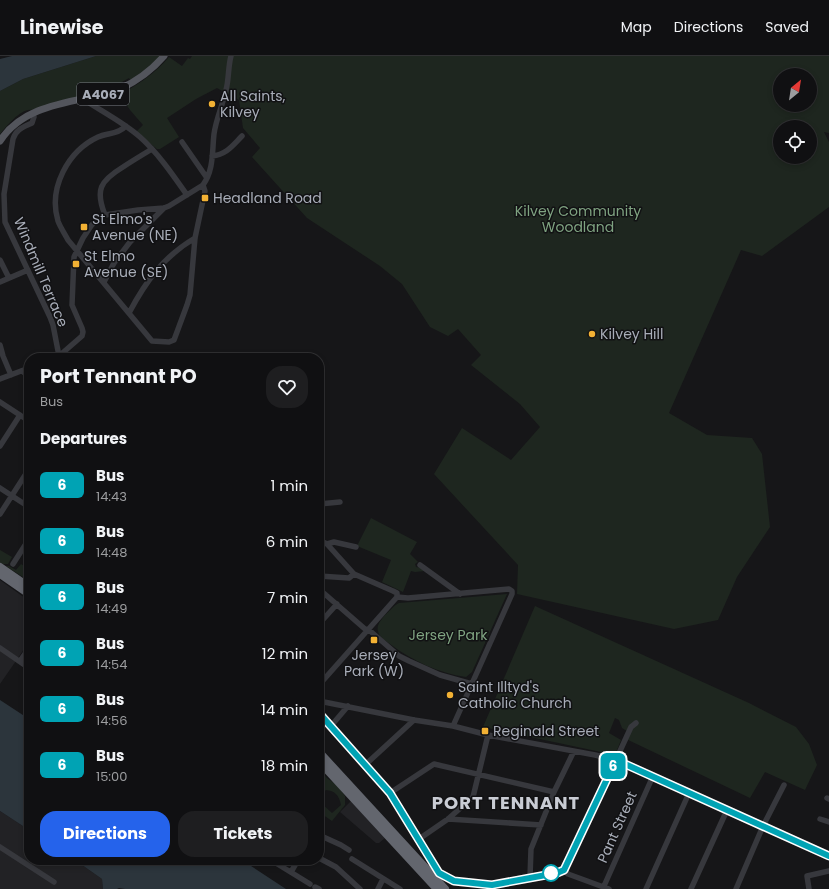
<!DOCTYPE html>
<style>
body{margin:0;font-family:Poppins,sans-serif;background:#1e1e20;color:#f1f3f6;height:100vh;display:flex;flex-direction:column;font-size:15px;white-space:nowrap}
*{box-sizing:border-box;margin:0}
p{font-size:13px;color:#9c9d9f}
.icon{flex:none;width:22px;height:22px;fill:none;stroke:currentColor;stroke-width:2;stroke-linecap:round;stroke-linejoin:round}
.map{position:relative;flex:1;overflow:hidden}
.drawer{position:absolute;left:24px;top:297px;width:300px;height:512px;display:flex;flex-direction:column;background:#101012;border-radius:16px;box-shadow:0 2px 6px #0003,0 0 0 1px #303032}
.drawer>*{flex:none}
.badge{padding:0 8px;border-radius:6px;font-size:14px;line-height:26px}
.needle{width:26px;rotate:30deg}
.buttons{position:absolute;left:773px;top:12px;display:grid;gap:8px}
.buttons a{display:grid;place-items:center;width:44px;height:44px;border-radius:50%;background:#101012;box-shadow:0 2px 6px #0003,0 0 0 1px #303032;font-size:20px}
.map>.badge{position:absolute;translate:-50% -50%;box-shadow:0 0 0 2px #fff}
h2{padding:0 16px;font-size:15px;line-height:36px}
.round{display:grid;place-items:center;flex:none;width:42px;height:42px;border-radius:16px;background:#1e1e20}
.head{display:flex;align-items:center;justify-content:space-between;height:68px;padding:0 16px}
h1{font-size:19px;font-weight:700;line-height:30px}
.primary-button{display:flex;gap:8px;margin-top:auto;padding:8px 16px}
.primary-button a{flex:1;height:46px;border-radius:16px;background:#2563eb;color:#fff;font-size:16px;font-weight:700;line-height:46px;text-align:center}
.primary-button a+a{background:#1e1e20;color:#f1f3f6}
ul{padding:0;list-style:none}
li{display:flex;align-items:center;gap:12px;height:56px;padding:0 16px}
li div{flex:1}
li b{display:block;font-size:15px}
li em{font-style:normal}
li .badge{min-width:44px;font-weight:700;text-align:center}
header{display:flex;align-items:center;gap:24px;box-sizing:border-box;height:56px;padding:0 20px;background:#101012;border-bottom:1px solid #303032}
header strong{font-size:19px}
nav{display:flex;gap:22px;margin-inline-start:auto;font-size:14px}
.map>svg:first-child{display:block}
.built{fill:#222225}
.green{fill:#1e261f;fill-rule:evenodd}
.water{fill:#2c353c}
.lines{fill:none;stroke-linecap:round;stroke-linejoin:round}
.minor{stroke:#37383d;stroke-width:5.5}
.major{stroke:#53555c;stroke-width:7}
.highway{stroke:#63666e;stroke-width:8}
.line-casing{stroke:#fff;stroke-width:9}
.line{stroke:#00a3b4;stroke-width:6}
.poi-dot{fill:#f2b134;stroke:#111113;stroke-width:1.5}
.stop-dot{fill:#fff;stroke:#00a3b4;stroke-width:2}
.labels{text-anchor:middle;stroke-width:3;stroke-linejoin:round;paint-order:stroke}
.shield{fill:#111113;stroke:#7b7e86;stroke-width:1}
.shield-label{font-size:13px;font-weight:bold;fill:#a8adb8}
.poi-label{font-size:14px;fill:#a8adb8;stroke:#111113;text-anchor:start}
.park-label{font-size:14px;fill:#7fa381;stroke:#111113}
.street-label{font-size:14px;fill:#a8adb8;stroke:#111113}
.district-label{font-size:18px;font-weight:bold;letter-spacing:1px;fill:#c9ccd4;stroke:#111113}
</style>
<header>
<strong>Linewise</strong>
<nav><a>Map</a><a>Directions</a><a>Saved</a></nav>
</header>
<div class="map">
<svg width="829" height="833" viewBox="0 0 829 833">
<rect width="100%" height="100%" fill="#161618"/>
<!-- built -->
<path class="built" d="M0 524 29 545V586L0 628Z
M351 745 385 782 379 787H376L340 756Z
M0 755 29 774V804H75L102 823 103 833H0Z"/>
<!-- green -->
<path class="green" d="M96 0H161L144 17 130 24 129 22 120 27 121 30 58 46 32 54C21 52 7 70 0 78V35L23 23Z
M192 0H829V77L824 76 829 86V151L762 200 741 194 669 357 707 379 752 382 762 398 770 471 737 521 718 564 674 573 517 538 518 509 434 418 462 372 511 404 540 371 520 348 471 309 481 299 458 273 448 280 430 271 402 228 380 210 307 162 252 101 260 92 243 72 239 44 217 32 196 43 167 62 179 81 160 93H157L136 76 143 69 130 54 120 39C138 28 155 18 169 1L182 10 188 2 190 3ZM780 19H810V49H780ZM780 71H810V101H780Z
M371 462 417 486 410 498 418 506 415 508 416 511 422 512 425 515 415 516 411 515 403 536 382 526 391 504 357 490Z
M0 494 12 501 8 508H3L0 507Z
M21 508 29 513V525L6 510H9L16 514Z
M507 538 472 616 466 621C438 617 413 605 390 588 386 585 379 581 378 575 376 569 382 563 385 559 390 555 393 550 399 547Z
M535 550 749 647 796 671 809 688 817 709 805 734 765 716 750 742 624 682 627 675 622 672 619 664 615 662 609 677 621 684 615 699 483 671Z
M319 713 327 722 338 730 345 740V749L332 765 319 756V745L332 757 341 749C339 739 335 735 326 734L319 740Z"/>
<!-- water -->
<path class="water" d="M12 0H96L23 23 0 35V3Z
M0 644 29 663V774L0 755Z
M75 804H242L286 833H125L119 832 117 833H103L102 823Z"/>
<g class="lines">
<!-- minor -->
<path class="minor" d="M83 43C101 55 123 66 140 81 158 97 173 119 187 139
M32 57 34 61 32 67C24 71 16 73 13 83L4 138 5 166 50 261 53 269 59 300
M126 70C119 78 107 77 98 81 68 95 48 132 58 165 60 171 65 178 68 184L152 285 169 286 174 284 187 249 190 239 195 182 205 135 203 129
M182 86 207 122
M212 100C227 98 232 90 242 80
M105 159C95 134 100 125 123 111 132 105 142 99 152 93
M0 204 9 222
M0 226 28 214
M104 226 114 207 130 186 164 152
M129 257C146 225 163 201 195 182
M0 289 3 300 11 319
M54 302 59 300 82 280 83 276 82 272 72 249 74 201 83 182 91 170 97 163 105 159 138 154 164 152 169 150 203 129C214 114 212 95 214 78 216 63 223 48 226 34 229 23 228 11 231 0
M22 315 29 320
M0 323 29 312
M0 346 29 365
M0 390 20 359
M0 432 29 451
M319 448 340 446
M0 458 29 413
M319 484 327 488 354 518 393 535 397 537V541
M327 488 334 486 356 491
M13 508 29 483
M420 509 460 538
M319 520 349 522 354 518
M319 533 365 573 369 574 399 600 409 605 440 619 472 628
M397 541 408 542 509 533 512 535V538L453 670
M319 568 337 548
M0 592 29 612
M20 605 29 592
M319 629 397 541
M319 645 414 664 453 670 488 679 595 699 616 704 829 800
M319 657 390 737 439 817 454 825 492 829 557 817 564 814 576 791 631 671 636 667
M331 670 348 650
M365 709 414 664
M390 737 434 708 554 736
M827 742 829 743
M448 763 541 769
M820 763 829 766
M319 779 341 789 349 794
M419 783 448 763 473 741 488 679
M0 791 54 826
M319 802 336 811 360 833
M352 803 400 833
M271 804 310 828
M564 814 568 818 609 833
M291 816 298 804
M530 821 531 793 554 736 574 695
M604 830 653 720
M315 831 319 833
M378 833 383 823
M646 833 689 737
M691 833 727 754
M736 833 763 770 784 729
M809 833 807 820 829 815"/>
<!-- major -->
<path class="major" d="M0 85C20 54 57 48 91 41 100 39 111 37 120 33 137 25 152 14 164 0"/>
<!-- highway -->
<path class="highway" d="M0 511 29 531
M0 518 29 538
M319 696 445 833
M319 705 437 833"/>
</g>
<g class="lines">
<defs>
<path id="line" d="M319 657 390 737 439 817 454 825 492 829 557 817 564 814 616 704 829 800"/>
</defs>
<!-- line casing -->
<use href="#line" class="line-casing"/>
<!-- line -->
<use href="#line" class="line"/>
</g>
<!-- markers -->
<g class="poi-dot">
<circle cx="212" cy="48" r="4"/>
<rect x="201" y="138" width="8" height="8" rx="2"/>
<rect x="80" y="167" width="8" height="8" rx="2"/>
<rect x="72" y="204" width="8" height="8" rx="2"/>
<circle cx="592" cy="278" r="4"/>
<rect x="370" y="580" width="8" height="8" rx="2"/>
<circle cx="450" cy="639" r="4"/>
<rect x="481" y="671" width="8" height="8" rx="2"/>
</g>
<circle class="stop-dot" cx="551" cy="817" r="8"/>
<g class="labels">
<!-- shield labels -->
<rect class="shield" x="77" y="27" width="52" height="22" rx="3"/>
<g class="shield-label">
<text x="103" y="43">A4067</text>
</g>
<!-- poi labels -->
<g class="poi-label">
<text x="220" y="45">All Saints,<tspan x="220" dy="16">Kilvey</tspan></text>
<text x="213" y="147">Headland Road</text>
<text x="92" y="168">St Elmo's<tspan x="92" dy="16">Avenue (NE)</tspan></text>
<text x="84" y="205">St Elmo<tspan x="84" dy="16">Avenue (SE)</tspan></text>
<text x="600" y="283">Kilvey Hill</text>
<text x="374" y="604" text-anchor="middle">Jersey<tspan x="374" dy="16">Park (W)</tspan></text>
<text x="458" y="636">Saint Illtyd's<tspan x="458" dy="16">Catholic Church</tspan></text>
<text x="493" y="680">Reginald Street</text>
</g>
<!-- park labels -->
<g class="park-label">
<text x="578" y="160">Kilvey Community<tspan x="578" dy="16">Woodland</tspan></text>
<text x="448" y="584">Jersey Park</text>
</g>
<!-- street labels -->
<g class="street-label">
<text transform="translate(41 216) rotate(67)" y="5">Windmill Terrace</text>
<text transform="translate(617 771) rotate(-66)" y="5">Pant Street</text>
</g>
<!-- district labels -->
<g class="district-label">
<text x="506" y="753">PORT TENNANT</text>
</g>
</g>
</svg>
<div class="buttons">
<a><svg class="needle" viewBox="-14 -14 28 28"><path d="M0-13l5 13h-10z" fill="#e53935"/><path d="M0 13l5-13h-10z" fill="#9c9d9f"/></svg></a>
<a><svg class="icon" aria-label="locate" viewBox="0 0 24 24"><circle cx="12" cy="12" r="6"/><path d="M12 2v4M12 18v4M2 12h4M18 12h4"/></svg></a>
</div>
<b class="badge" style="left:613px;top:710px;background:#00a3b4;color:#fff">6</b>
<section class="drawer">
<div class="head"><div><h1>Port Tennant PO</h1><p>Bus</p></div><a class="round"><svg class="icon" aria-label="heart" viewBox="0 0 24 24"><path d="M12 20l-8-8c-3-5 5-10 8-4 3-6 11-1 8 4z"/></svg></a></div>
<h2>Departures</h2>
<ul>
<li><span class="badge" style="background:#00a3b4;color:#fff">6</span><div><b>Bus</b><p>14:43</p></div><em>1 min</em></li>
<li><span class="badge" style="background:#00a3b4;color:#fff">6</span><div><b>Bus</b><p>14:48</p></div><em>6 min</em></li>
<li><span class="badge" style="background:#00a3b4;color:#fff">6</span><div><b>Bus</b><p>14:49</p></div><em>7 min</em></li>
<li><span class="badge" style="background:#00a3b4;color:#fff">6</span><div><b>Bus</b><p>14:54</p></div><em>12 min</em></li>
<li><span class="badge" style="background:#00a3b4;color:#fff">6</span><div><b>Bus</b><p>14:56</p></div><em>14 min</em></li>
<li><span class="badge" style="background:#00a3b4;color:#fff">6</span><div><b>Bus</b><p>15:00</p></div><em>18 min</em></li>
</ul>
<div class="primary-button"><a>Directions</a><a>Tickets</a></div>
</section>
</div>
